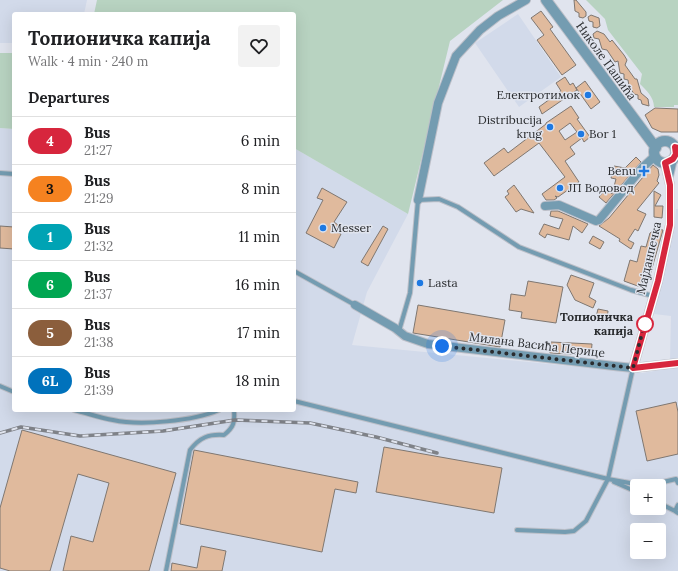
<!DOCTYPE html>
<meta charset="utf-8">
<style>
body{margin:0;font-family:Lora,serif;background:#f2f2f2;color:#202124;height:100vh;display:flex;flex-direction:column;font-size:15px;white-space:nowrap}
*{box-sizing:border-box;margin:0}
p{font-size:13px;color:#757577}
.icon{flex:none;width:22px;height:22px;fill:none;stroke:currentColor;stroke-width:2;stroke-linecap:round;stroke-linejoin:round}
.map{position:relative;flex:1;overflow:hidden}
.sheet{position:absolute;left:12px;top:12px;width:284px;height:400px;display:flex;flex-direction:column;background:#fff;border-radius:4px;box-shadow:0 4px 16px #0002}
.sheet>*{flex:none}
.badge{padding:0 8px;border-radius:13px;font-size:14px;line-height:26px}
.fabs{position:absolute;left:630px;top:479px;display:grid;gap:8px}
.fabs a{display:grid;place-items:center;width:36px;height:36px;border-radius:4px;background:#fff;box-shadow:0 4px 16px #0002;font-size:20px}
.you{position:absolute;width:20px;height:20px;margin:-10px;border:3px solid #fff;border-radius:50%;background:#1a73e8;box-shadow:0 0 0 6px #1a73e833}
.map>.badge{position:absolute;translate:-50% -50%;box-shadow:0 0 0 2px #fff}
h2{padding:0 16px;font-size:15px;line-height:36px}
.round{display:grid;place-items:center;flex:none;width:42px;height:42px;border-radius:4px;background:#f2f2f2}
.summary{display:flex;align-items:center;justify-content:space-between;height:68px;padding:0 16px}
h1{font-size:19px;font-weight:700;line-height:30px}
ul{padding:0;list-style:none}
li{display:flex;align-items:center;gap:12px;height:48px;padding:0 16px;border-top:1px solid #e0e0e0}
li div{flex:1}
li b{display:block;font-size:15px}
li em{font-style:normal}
li .badge{min-width:44px;font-weight:700;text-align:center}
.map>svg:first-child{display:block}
.built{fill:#d2daea;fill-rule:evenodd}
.green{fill:#b8d3c1}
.building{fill:#e0ba9d;stroke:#7f7771;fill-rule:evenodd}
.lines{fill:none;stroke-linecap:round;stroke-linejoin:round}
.service-casing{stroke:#bcbfc8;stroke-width:6}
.minor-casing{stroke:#bcbfc8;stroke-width:10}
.tertiary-casing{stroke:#bcbfc8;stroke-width:12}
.service{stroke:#749cb1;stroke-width:4}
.minor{stroke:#749cb1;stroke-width:8}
.tertiary{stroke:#749cb1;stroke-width:10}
.rail-casing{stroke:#7f8288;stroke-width:3.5}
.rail{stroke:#e0e4ee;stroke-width:2;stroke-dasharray:6;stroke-linecap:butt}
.line-casing{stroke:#fff;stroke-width:9}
.line{stroke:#d7263d;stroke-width:6}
.walk{stroke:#2a2c2f;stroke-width:4;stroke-dasharray:0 7.2}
.poi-dot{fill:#1e79e2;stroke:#e0e4ee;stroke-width:1.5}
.stop-dot{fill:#fff;stroke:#d7263d;stroke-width:2}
.labels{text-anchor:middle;stroke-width:3;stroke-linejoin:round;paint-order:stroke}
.street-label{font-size:12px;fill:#2a2c2f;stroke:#e0e4ee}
.poi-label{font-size:12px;fill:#2a2c2f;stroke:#e0e4ee;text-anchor:start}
.stop-label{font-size:12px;font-weight:bold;fill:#2a2c2f;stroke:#e0e4ee;text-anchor:end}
</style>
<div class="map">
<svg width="678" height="571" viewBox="0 0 678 571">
<rect width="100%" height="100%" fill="#e0e4ee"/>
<!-- built -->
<path class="built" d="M0 0H87L84 14H14V43H0Z
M518 14 561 77 519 107 475 43Z
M0 128 14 129V410H294V148L408 214 367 292 352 345 642 373 678 367V571H0ZM637 486H659V508H637ZM637 530H659V552H637Z
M676 209H678V360L670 361 671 316 654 314 675 224Z"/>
<!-- green -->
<path class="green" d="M97 0H503L450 41 408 214 294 148V14H94Z
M586 0H678V105H674V107H654C654 97 646 90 640 84L642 74 608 30 605 19Z
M0 53H14V129L0 128Z"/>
<!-- building -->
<path class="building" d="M574 0H576L586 12V16L583 18 579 17V13L575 11Z
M541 11 553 27 550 29 576 65 562 75 537 40 544 35 531 18Z
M591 15 599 18 600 26 597 28 593 27V22L589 21 588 17Z
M597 31 604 34 610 42 612 40 624 55 627 60 625 65 635 79H637L641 93 648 99 649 106 642 104 641 100 638 99V95L634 94 629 86 628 80 624 79V74L620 73 618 61 615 62 607 50 602 49 599 39 594 38 593 34Z
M565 77 570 85 573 83 577 90 542 114 539 107 561 91 556 83Z
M585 81 600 102 591 109 576 88Z
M571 106 579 118 577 119 590 137 584 142 582 138 570 147 575 154 565 161 579 182 558 197 555 196 557 198 554 200H546L542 194 565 177 539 143 494 176 484 163 504 148 508 153 546 124V123ZM570 123 577 132 565 140 559 131Z
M655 108 678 109V132H661L652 128 645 115Z
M636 157 641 162 606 203 599 197 606 189 612 194 616 179 611 178 614 166 625 168Z
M653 165 658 169 659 175 657 181 659 183 637 210 646 214 638 231 635 229 628 240 634 243 631 249 619 241 620 239 599 226 609 218Z
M514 185 534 213 521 209 516 212 505 197 509 194 507 191Z
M322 188 347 202 334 222 338 225 335 231 341 234 334 248 306 233 323 200 317 198Z
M654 191 661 195 655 206H663L662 218 654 217Z
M551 211H558L588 224 582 233 573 226 569 240 547 234 545 238 539 234 544 224 559 229 563 219 550 216Z
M0 226 14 227V249L0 248Z
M383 226 388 229 368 266 361 262Z
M657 229 663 230 646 289 624 281 630 260 637 262 641 246 646 247 650 233Z
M593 236 604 242 600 249 589 243Z
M571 275 594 283 589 297 596 301 593 308 575 300 567 285Z
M528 281 563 287 556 323 521 318 522 312 509 310 511 294 525 296Z
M418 305 505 320 500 347 413 333Z
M598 309 608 311 607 319 596 317Z
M551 342 592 344 591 355 550 353Z
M676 402 678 412V454L647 461 636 411Z
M22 430 176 473 149 571H63L71 536 93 542 109 483 78 474 50 571H10L0 568V508Z
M384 447 502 468 494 513 376 492Z
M194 450 358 482 356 493 335 489 322 552 180 524Z
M201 546 226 551 222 571H171L172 563 197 568Z"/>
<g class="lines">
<defs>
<path id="service" d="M0 173 14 174
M294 271 355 305
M399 331 410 293 418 200 439 199 458 207 519 247 631 290 653 296
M0 386 14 392
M294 401 608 479 646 486 676 479 678 483
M74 410C87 413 100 418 113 420 140 426 194 421 219 410
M614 482 637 492
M659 503 675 511
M678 505 675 511 678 513
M517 530 565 532 574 531 586 521 608 479 633 368
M166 571 190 450C200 437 209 434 224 435 234 427 235 422 234 410"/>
<path id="minor" d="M669 176 673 159
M418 200 438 103 456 56 480 30 498 16 526 0
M545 206 559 205 596 221 599 220 642 168 655 156
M355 305 395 328 405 336 428 344 614 366 633 368 678 363
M633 368 658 281 670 225V185L665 163"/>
<path id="tertiary" d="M546 0 656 148
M654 152a11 11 0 1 1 22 0a11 11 0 1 1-22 0Z"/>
</defs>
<!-- service casing -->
<use href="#service" class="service-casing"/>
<!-- minor casing -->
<use href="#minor" class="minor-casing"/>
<!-- tertiary casing -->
<use href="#tertiary" class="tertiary-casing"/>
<!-- service -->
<use href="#service" class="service"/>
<!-- minor -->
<use href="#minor" class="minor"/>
<!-- tertiary -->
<use href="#tertiary" class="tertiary"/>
<defs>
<path id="rail" d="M0 433 21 427 80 436 163 431 235 420 310 423 376 437 437 453"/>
</defs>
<!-- rail casing -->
<use href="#rail" class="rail-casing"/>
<!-- rail -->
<use href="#rail" class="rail"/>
</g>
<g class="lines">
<defs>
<path id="line" d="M678 148 675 147 676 154 673 159 665 163 670 185V225L658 281 633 368 678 363"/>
</defs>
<!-- line casing -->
<use href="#line" class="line-casing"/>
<!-- line -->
<use href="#line" class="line"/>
<!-- walk -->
<path class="walk" d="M442 346 633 368 645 322V324"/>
</g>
<!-- markers -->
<g class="poi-dot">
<circle cx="588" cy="95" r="4"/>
<circle cx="550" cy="127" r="4"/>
<circle cx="581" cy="134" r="4"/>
<path d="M642 165h4v4h4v4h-4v4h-4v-4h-4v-4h4z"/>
<circle cx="560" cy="188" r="4"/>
<circle cx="323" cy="228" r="4"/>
<circle cx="420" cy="283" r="4"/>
</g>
<circle class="stop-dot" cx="645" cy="324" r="8"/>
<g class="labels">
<!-- street labels -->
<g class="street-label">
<text transform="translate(606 61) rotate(54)" y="4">Николе Пашића</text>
<text transform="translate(649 258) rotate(-77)" y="4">Мајданпечка</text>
<text transform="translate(537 345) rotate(7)" y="4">Милана Васића Перице</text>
</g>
<!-- poi labels -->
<g class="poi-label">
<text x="580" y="99" text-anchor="end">Електротимок</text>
<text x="542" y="124" text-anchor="end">Distribucija<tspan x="542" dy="14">krug</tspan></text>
<text x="589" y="138">Bor 1</text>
<text x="636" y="175" text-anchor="end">Benu</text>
<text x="568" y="192">ЈП Водовод</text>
<text x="331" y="232">Messer</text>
<text x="428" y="287">Lasta</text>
</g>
<!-- stop labels -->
<g class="stop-label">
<text x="633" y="321">Топионичка<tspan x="633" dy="14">капија</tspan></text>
</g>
</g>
</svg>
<div class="fabs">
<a>+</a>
<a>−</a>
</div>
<div class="you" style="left:442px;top:346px"></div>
<section class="sheet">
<div class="summary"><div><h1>Топионичка капија</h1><p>Walk · 4 min · 240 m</p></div><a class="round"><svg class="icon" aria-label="heart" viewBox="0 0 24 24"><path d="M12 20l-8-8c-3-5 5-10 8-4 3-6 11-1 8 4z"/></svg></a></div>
<h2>Departures</h2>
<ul>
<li><span class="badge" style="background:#d7263d;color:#fff">4</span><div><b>Bus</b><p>21:27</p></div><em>6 min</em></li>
<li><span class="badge" style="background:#f58220;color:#111">3</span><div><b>Bus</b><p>21:29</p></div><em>8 min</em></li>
<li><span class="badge" style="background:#00a3b4;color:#fff">1</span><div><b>Bus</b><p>21:32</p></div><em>11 min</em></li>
<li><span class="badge" style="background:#00a651;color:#fff">6</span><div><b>Bus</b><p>21:37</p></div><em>16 min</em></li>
<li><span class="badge" style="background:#8b5e3c;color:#fff">5</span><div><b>Bus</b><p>21:38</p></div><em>17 min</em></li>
<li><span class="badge" style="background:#0072bc;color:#fff">6L</span><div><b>Bus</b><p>21:39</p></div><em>18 min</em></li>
</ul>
</section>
</div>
